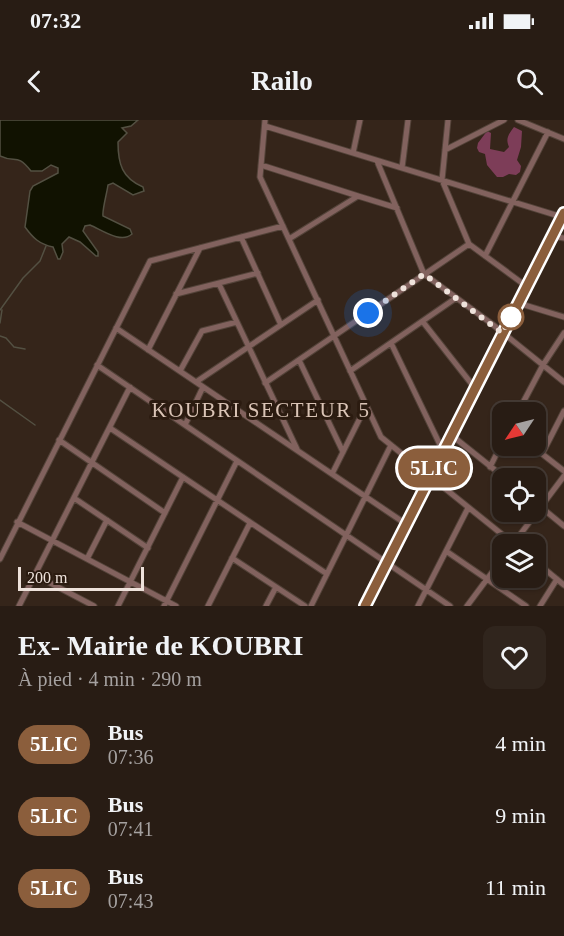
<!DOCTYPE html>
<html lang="fr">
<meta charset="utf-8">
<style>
body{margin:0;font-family:Georgia,serif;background:#30251d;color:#f1f3f6;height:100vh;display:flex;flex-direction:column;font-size:22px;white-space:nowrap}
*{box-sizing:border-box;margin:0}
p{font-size:20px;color:#a5a1a0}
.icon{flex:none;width:33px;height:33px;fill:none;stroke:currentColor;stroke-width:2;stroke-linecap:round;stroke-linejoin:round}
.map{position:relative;height:486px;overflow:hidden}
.panel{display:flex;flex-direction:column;background:#281c14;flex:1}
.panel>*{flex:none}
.badge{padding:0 12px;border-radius:20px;font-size:21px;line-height:39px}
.needle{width:39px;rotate:235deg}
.tools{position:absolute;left:492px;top:282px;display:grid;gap:12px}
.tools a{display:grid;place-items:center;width:54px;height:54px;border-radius:12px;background:#281c14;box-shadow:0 2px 4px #0004,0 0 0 2px #443a34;font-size:30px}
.scale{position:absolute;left:18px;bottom:15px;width:126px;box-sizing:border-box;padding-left:6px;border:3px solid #eee2db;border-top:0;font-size:16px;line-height:21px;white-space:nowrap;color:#eee2db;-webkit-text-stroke:4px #2b1b10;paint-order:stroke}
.you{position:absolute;width:30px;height:30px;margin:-15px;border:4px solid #fff;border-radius:50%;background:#1a73e8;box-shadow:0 0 0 9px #1a73e833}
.map>.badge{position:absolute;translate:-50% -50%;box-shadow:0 0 0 3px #fff}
.round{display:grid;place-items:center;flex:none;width:63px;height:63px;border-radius:12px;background:#30251d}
.head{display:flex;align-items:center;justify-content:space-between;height:102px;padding:0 18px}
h1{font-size:28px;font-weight:800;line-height:45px}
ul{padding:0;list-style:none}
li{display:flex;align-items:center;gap:18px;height:72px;padding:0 18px}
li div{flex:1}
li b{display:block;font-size:22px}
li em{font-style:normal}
li .badge{min-width:66px;font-weight:700;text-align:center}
.status{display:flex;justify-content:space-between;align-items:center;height:42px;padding:0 30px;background:#281c14;direction:ltr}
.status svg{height:16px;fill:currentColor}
header{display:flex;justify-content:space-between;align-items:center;height:78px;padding:0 18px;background:#281c14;font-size:27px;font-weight:800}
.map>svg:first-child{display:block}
.forest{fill:#7d3d58}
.water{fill:#111201;stroke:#535042;stroke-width:1.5}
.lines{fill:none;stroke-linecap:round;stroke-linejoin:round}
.stream{stroke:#535042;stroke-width:1.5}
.minor-casing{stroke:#534339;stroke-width:7}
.trunk-casing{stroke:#534339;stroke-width:10}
.minor{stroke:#82625e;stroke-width:5}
.trunk{stroke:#eca59e;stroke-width:8}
.line-casing{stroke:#fff;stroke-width:14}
.line{stroke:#8b5e3c;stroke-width:9}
.walk{stroke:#eee2db;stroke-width:6;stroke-dasharray:0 10.8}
.stop-dot{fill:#fff;stroke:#8b5e3c;stroke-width:3}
.labels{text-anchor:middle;stroke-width:6;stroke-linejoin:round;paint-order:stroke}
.quarter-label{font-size:21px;letter-spacing:1.5px;fill:#dac4b6;stroke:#2b1b10}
</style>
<div class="status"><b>07:32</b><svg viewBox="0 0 49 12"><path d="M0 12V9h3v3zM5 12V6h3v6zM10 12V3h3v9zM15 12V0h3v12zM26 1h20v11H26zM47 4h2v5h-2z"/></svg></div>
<header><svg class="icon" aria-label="back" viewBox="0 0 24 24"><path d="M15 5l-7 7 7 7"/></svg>Railo<svg class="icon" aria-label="search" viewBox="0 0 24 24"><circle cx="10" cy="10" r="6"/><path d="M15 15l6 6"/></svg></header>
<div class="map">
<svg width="564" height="486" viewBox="0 0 564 486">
<rect width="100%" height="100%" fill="#35251a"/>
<!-- forest -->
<path class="forest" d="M514 7 522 11 521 27 517 40 521 46 520 52 516 55 509 54 503 57H497L487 45 485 34 479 32 477 28 478 23 487 11 491 13 490 29 504 32 509 27C505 18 509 14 514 7Z"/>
<!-- water -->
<path class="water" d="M0 0H138L131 6 122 8 127 13 118 22C118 44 122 58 143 67L144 71 133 75 113 63 108 65C107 73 102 90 103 96L130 109 132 114C121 124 102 110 90 105L85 106 83 111 98 132V136H96L80 122 69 117 62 124 63 132 60 139H58L53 127C39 124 33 118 25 107L30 71 33 66 58 53V48L51 45 42 51H31C16 32 16 44 0 36Z"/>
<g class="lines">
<!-- stream -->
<path class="stream" d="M0 190 23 158 40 141 46 126
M0 203 2 190
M0 216 6 218 14 227 25 229
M0 280 35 305"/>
<defs>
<path id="minor" d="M265 0 260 57 381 317 514 424
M448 0 442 60 469 124 526 166
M518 0 564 19
M265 6 562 97
M445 30 504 0
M353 33 360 0
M377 41 424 154 492 204 564 262
M261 45 358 76
M402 48 408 0
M552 116 564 118
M241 117 281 205
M289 119 358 76 397 88
M485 136 548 12
M219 164 297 329
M176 174 258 153
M518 183 564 197
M423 202 474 267
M116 208 406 404
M391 223 443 331
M148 230 200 128
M299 240 343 332
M97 245 450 486
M180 251 202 211 237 202
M350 251 456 178
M196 262 318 180
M265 263 469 124
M518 292 543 245 564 213
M185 305 203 267
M110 308 327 454
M450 314 505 358
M59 320 165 393
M532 326 564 351
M542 334 564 291
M490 347 502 323
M332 354 366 286
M74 378 148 428
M536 383 564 406
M17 402 176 486
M513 424 564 356
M446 431 526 486
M232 438 305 486
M0 439 150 141 283 106
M87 439 107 400
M536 442 564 465
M35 455 94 486
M19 486 130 267
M118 486 183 357
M164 486 237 341
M208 486 250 403
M266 486 276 467
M311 486 391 325
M418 486 468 388
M467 486 502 439
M540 486 557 459"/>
<path id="trunk" d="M365 486 564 93"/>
</defs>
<!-- minor casing -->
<use href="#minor" class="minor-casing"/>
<!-- trunk casing -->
<use href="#trunk" class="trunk-casing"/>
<!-- minor -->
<use href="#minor" class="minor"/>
<!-- trunk -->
<use href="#trunk" class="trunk"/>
</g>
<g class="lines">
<defs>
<path id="line" d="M365 486 564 93"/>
</defs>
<!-- line casing -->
<use href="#line" class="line-casing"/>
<!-- line -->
<use href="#line" class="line"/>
<!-- walk -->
<path class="walk" d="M368 193 424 154 502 213 511 197"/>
</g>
<!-- markers -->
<circle class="stop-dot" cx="511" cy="197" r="12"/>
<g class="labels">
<!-- quarter labels -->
<g class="quarter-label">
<text x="261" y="297">KOUBRI SECTEUR 5</text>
</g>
</g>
</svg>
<div class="tools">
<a><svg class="needle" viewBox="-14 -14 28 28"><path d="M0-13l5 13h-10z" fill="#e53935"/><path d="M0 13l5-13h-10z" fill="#a5a1a0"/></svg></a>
<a><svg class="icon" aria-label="locate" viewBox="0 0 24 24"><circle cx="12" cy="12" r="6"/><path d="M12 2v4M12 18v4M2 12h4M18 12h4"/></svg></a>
<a><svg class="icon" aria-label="layers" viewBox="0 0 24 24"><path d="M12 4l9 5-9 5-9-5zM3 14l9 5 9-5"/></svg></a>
</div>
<div class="scale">200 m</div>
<div class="you" style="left:368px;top:193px"></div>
<b class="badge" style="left:434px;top:348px;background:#8b5e3c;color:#fff">5LIC</b>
</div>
<section class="panel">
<div class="head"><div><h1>Ex- Mairie de KOUBRI</h1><p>À pied · 4 min · 290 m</p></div><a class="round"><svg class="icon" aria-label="heart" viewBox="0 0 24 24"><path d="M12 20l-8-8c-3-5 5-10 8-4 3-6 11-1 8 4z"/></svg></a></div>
<ul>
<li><span class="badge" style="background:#8b5e3c;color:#fff">5LIC</span><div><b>Bus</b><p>07:36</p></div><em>4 min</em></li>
<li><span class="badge" style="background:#8b5e3c;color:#fff">5LIC</span><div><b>Bus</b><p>07:41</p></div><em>9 min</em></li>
<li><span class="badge" style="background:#8b5e3c;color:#fff">5LIC</span><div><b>Bus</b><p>07:43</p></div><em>11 min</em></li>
</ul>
</section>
